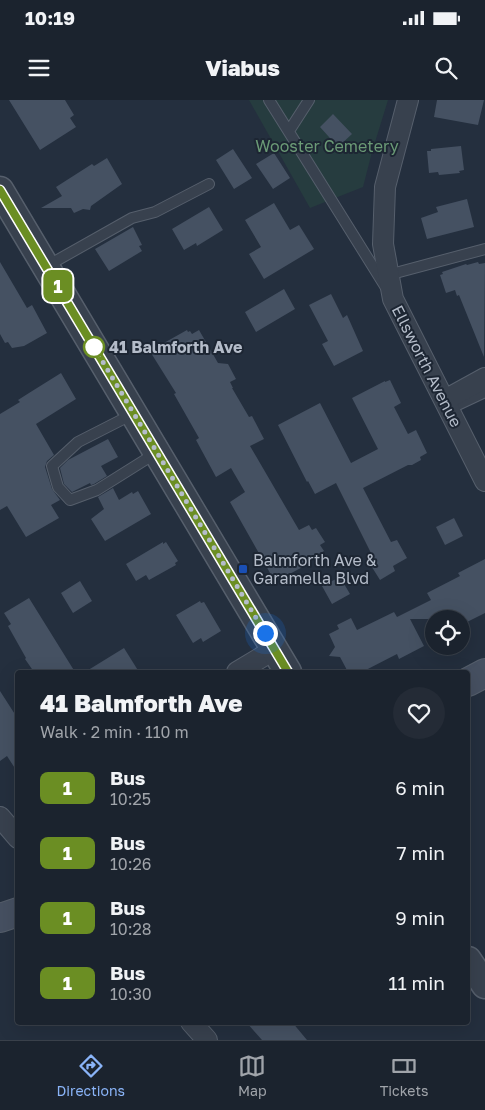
<!DOCTYPE html>
<meta charset="utf-8">
<style>
body{margin:0;font-family:"Golos Text",sans-serif;background:#242b36;color:#f1f3f6;height:100vh;display:flex;flex-direction:column;font-size:19px;white-space:nowrap}
*{box-sizing:border-box;margin:0}
p{font-size:16px;color:#a0a4aa}
.icon{flex:none;width:28px;height:28px;fill:none;stroke:currentColor;stroke-width:2;stroke-linecap:round;stroke-linejoin:round}
.map{position:relative;flex:1;overflow:hidden}
.sheet{position:absolute;left:15px;top:570px;width:455px;height:355px;display:flex;flex-direction:column;background:#1b232e;border-radius:5px;box-shadow:0 5px 20px #0002,0 0 0 1px #39404a}
.sheet>*{flex:none}
.badge{padding:0 10px;border-radius:8px;font-size:18px;line-height:32px}
.buttons{position:absolute;left:425px;top:510px;display:grid;gap:10px}
.buttons a{display:grid;place-items:center;width:45px;height:45px;border-radius:50%;background:#1b232e;box-shadow:0 5px 20px #0002,0 0 0 1px #39404a;font-size:25px}
.you{position:absolute;width:25px;height:25px;margin:-12px;border:4px solid #fff;border-radius:50%;background:#1a73e8;box-shadow:0 0 0 8px #1a73e833}
.map>.badge{position:absolute;translate:-50% -50%;box-shadow:0 0 0 2px #fff}
.round{display:grid;place-items:center;flex:none;width:52px;height:52px;border-radius:26px;background:#242b36}
.headline{display:flex;align-items:center;justify-content:space-between;height:85px;padding:0 25px}
h1{font-size:24px;font-weight:800;line-height:38px}
ul{padding:0;list-style:none}
li{display:flex;align-items:center;gap:15px;height:65px;padding:0 25px}
li div{flex:1}
li b{display:block;font-size:19px}
li em{font-style:normal}
li .badge{min-width:55px;font-weight:700;text-align:center}
.status{display:flex;justify-content:space-between;align-items:center;height:35px;padding:0 25px;background:#1b232e;direction:ltr}
.status svg{height:14px;fill:currentColor}
header{display:flex;justify-content:space-between;align-items:center;height:65px;padding:0 25px;background:#1b232e;font-size:22px;font-weight:800}
.tabs{display:flex;justify-content:space-around;align-items:center;height:70px;border-top:1px solid #39404a;background:#1b232e;font-size:14px;color:#a0a4aa}
.tabs a{display:grid;justify-items:center;gap:2px}
.tabs .current{color:#8ab4f8}
.map>svg:first-child{display:block}
.green{fill:#263c3f}
.building{fill:#455162}
.lines{fill:none;stroke-linecap:round;stroke-linejoin:round}
.service-casing{stroke:#565f6c;stroke-width:12}
.minor-casing{stroke:#565f6c;stroke-width:22}
.tertiary-casing{stroke:#565f6c;stroke-width:29}
.secondary-casing{stroke:#565f6c;stroke-width:30}
.service{stroke:#38414e;stroke-width:10}
.minor{stroke:#38414e;stroke-width:20}
.tertiary{stroke:#38414e;stroke-width:26}
.secondary{stroke:#465061;stroke-width:28}
.line-casing{stroke:#fff;stroke-width:11}
.line{stroke:#6b8e23;stroke-width:8}
.walk{stroke:#b4bcc9;stroke-width:5;stroke-dasharray:0 9}
.stop-dot{fill:#fff;stroke:#6b8e23;stroke-width:2.5}
.transit-dot{fill:#1a4fb4;stroke:#1d2633;stroke-width:2}
.labels{text-anchor:middle;stroke-width:4;stroke-linejoin:round;paint-order:stroke}
.park-label{font-size:16px;fill:#6b9a76;stroke:#1d2633}
.stop-label{font-size:16px;font-weight:bold;fill:#b4bcc9;stroke:#1d2633;text-anchor:start}
.street-label{font-size:16px;fill:#b4bcc9;stroke:#1d2633}
.poi-label{font-size:16px;fill:#b4bcc9;stroke:#1d2633;text-anchor:start}
</style>
<div class="status"><b>10:19</b><svg viewBox="0 0 49 12"><path d="M0 12V9h3v3zM5 12V6h3v6zM10 12V3h3v9zM15 12V0h3v12zM26 1h20v11H26zM47 4h2v5h-2z"/></svg></div>
<header><svg class="icon" aria-label="menu" viewBox="0 0 24 24"><path d="M4 6h16M4 12h16M4 18h16"/></svg>Viabus<svg class="icon" aria-label="search" viewBox="0 0 24 24"><circle cx="10" cy="10" r="6"/><path d="M15 15l6 6"/></svg></header>
<div class="map">
<svg width="485" height="940" viewBox="0 0 485 940">
<rect width="100%" height="100%" fill="#242f3e"/>
<!-- green -->
<path class="green" d="M249 0H388L372 52 363 87 310 108Z"/>
<!-- building -->
<path class="building" d="M9 0H65L74 15 70 18 76 27 40 50Z
M437 0H484L478 25 434 17Z
M333 14 352 34 338 47 320 27Z
M461 46 464 70 459 71 460 73 439 75 438 72 429 73 427 51H431V49Z
M233 49 252 78 234 89 216 60Z
M274 53 290 78 273 89 256 64Z
M107 58 122 84 91 106 90 110 83 109 74 113 71 108H41L62 96 56 87 92 64 94 66Z
M467 99 474 127 427 139 421 118 438 112 436 107Z
M274 103 290 130 299 125 314 149 264 179 249 154 261 147 245 120Z
M209 107 223 130 197 146 196 143 184 150 172 129Z
M133 127 142 145 139 146 142 151 109 171 95 149Z
M0 162 27 208 32 205 47 233 24 246 12 248 8 242 5 243 0 234Z
M478 162 479 164 485 163 484 257 459 195 457 196 455 190 446 193 440 175 443 174 442 172 466 164 467 165Z
M284 189 295 209 256 232 245 212Z
M331 194 343 218 347 215 363 251 334 266 322 244 328 241 309 205Z
M187 230 188 232 190 231 192 234 199 230 218 263 228 264 236 279 230 282 233 288H232L249 317 252 316 264 339 250 346 299 430 309 425 312 430 316 428 325 442 320 445 324 451 310 459 312 462 282 478 281 477 274 480 230 402 245 392 231 368 216 377 196 340 199 338 174 294 176 293 151 253 156 250 155 248Z
M61 273 76 299 36 324 54 355 47 361 45 367 52 389 60 400 51 405 59 418 26 437 7 406 0 410V314L20 302 18 300 29 293Z
M390 280 401 303 394 307 408 334 416 330 427 353 420 357 421 360 412 365H408L363 388 391 442 397 440 407 458 393 466 395 471 380 480 370 464 375 461 336 383 315 394 308 381 307 382 278 325 320 303 351 363 378 349 352 298 385 281V282Z
M108 339 118 357 101 366 107 376 94 384 91 385 90 383 72 392 64 384 60 368 68 360Z
M113 388 119 400 132 392 133 394 138 391 151 414 105 441 91 419 104 409 98 397Z
M454 418 463 436 445 445 436 427Z
M163 442V444L166 442 178 461 175 463 176 465 149 480 146 475 136 481 126 464Z
M485 459V513L461 525V519H410L424 546 399 559 397 554 362 572H348L340 557 329 556 335 547 329 534 339 529 337 525 351 518 357 530 394 512 397 517 431 500 427 493 460 476 458 473Z
M340 477 350 494 332 504 322 486Z
M80 481 92 501 73 513 61 493Z
M29 498 75 572H34L25 559 26 558 8 526 11 524 4 513Z
M200 501 201 503 204 502 221 531 203 542 201 538 193 543 176 515Z
M124 548 139 572H85Z
M0 591 18 619V673L7 656 0 661Z
M246 922H292L307 940H262Z"/>
<g class="lines">
<defs>
<path id="service" d="M269 0 385 186
M289 31 309 0
M47 166 132 118 155 112 209 84
M388 175 485 149
M449 309 485 292
M133 314 78 342 52 366 58 387 70 400 97 390 156 353"/>
<path id="minor" d="M408 0 385 87 383 144 393 199 485 381
M445 300 485 278
M237 572 275 549
M0 717 18 738
M191 922 207 940"/>
<path id="tertiary" d="M0 90 288 572
M468 860 485 885"/>
<path id="secondary" d="M468 582 485 573
M0 818 18 812"/>
</defs>
<!-- service casing -->
<use href="#service" class="service-casing"/>
<!-- minor casing -->
<use href="#minor" class="minor-casing"/>
<!-- tertiary casing -->
<use href="#tertiary" class="tertiary-casing"/>
<!-- secondary casing -->
<use href="#secondary" class="secondary-casing"/>
<!-- service -->
<use href="#service" class="service"/>
<!-- minor -->
<use href="#minor" class="minor"/>
<!-- tertiary -->
<use href="#tertiary" class="tertiary"/>
<!-- secondary -->
<use href="#secondary" class="secondary"/>
</g>
<g class="lines">
<defs>
<path id="line" d="M0 90 288 572"/>
</defs>
<!-- line casing -->
<use href="#line" class="line-casing"/>
<!-- line -->
<use href="#line" class="line"/>
<!-- walk -->
<path class="walk" d="M94 247 265 533"/>
</g>
<!-- markers -->
<circle class="stop-dot" cx="94" cy="247" r="10"/>
<rect class="transit-dot" x="238" y="464" width="10" height="10" rx="2.5"/>
<g class="labels">
<!-- park labels -->
<g class="park-label">
<text x="327" y="52">Wooster Cemetery</text>
</g>
<!-- stop labels -->
<g class="stop-label">
<text x="109" y="253">41 Balmforth Ave</text>
</g>
<!-- street labels -->
<g class="street-label">
<text transform="translate(427 266) rotate(63)" y="6">Ellsworth Avenue</text>
</g>
<!-- poi labels -->
<g class="poi-label">
<text x="253" y="466">Balmforth Ave &amp;<tspan x="253" dy="18">Garamella Blvd</tspan></text>
</g>
</g>
</svg>
<div class="buttons">
<a><svg class="icon" aria-label="locate" viewBox="0 0 24 24"><circle cx="12" cy="12" r="6"/><path d="M12 2v4M12 18v4M2 12h4M18 12h4"/></svg></a>
</div>
<div class="you" style="left:265px;top:533px"></div>
<b class="badge" style="left:58px;top:186px;background:#6b8e23;color:#fff">1</b>
<section class="sheet">
<div class="headline"><div><h1>41 Balmforth Ave</h1><p>Walk · 2 min · 110 m</p></div><a class="round"><svg class="icon" aria-label="heart" viewBox="0 0 24 24"><path d="M12 20l-8-8c-3-5 5-10 8-4 3-6 11-1 8 4z"/></svg></a></div>
<ul>
<li><span class="badge" style="background:#6b8e23;color:#fff">1</span><div><b>Bus</b><p>10:25</p></div><em>6 min</em></li>
<li><span class="badge" style="background:#6b8e23;color:#fff">1</span><div><b>Bus</b><p>10:26</p></div><em>7 min</em></li>
<li><span class="badge" style="background:#6b8e23;color:#fff">1</span><div><b>Bus</b><p>10:28</p></div><em>9 min</em></li>
<li><span class="badge" style="background:#6b8e23;color:#fff">1</span><div><b>Bus</b><p>10:30</p></div><em>11 min</em></li>
</ul>
</section>
</div>
<nav class="tabs">
<a class="current"><svg class="icon" aria-label="directions" viewBox="0 0 24 24"><path d="M12 3l9 9-9 9-9-9zM9 14v-3h6M13 9l2 2-2 2"/></svg>Directions</a>
<a><svg class="icon" aria-label="map" viewBox="0 0 24 24"><path d="M3 6l6-2 6 2 6-2v14l-6 2-6-2-6 2zM9 4v14M15 6v14"/></svg>Map</a>
<a><svg class="icon" aria-label="tickets" viewBox="0 0 24 24"><path d="M3 7h18v10H3zM15 7v10"/></svg>Tickets</a>
</nav>
